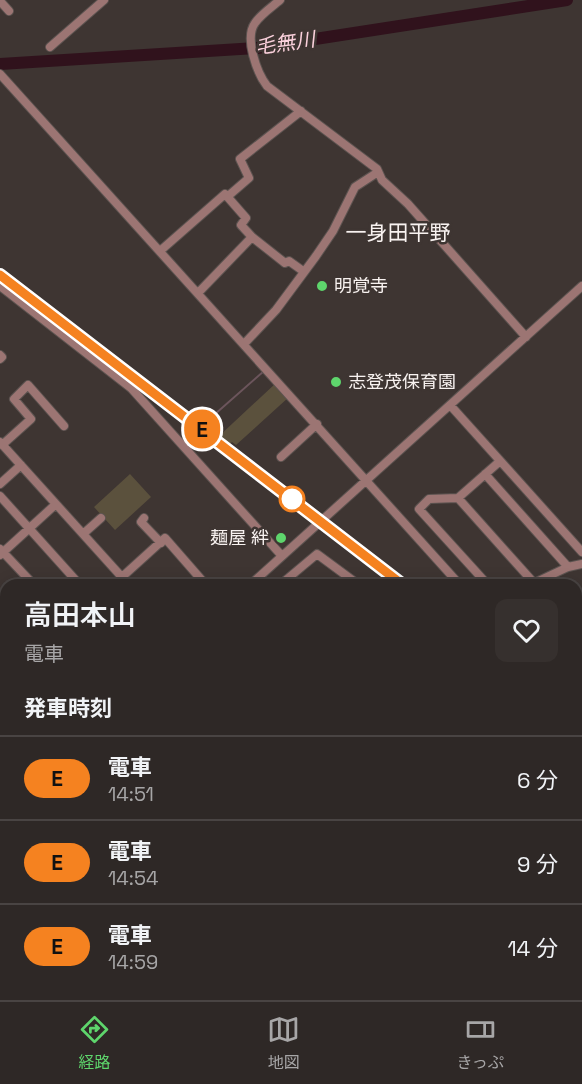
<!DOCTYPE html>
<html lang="ja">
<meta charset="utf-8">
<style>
body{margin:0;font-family:"Space Grotesk","Noto Sans JP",sans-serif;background:#36302e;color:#f1f3f6;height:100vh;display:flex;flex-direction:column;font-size:22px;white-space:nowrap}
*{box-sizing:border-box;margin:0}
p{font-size:20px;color:#a7a6a7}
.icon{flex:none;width:33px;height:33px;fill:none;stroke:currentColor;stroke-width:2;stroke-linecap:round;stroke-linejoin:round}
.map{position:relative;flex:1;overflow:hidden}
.drawer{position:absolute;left:0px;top:579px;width:582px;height:422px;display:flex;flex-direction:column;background:#2e2826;border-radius:18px 18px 0 0;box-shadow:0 3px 15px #0003,0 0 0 2px #494443}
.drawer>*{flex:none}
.badge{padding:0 12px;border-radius:20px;font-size:21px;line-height:39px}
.map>.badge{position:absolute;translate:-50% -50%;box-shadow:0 0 0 3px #fff}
h2{padding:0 24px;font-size:22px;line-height:54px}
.round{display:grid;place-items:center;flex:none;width:63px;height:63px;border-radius:12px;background:#36302e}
.headline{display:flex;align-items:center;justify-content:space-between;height:102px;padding:0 24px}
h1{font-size:28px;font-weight:600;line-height:45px}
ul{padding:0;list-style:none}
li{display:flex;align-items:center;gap:18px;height:84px;padding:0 24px;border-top:2px solid #494443}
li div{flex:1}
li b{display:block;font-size:22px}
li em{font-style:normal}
li .badge{min-width:66px;font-weight:700;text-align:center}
.tabs{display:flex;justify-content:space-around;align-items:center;height:84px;border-top:2px solid #494443;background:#2e2826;font-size:16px;color:#a7a6a7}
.tabs a{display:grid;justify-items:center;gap:3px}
.tabs .selected{color:#5ed56c}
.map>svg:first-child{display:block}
.green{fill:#5b513d}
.water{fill:#30121c;stroke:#6c555c;stroke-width:1.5}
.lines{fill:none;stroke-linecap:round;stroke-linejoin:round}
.stream{stroke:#6c555c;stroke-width:2}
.river{stroke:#30121c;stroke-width:12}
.minor-casing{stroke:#5c5350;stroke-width:10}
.secondary-casing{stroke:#5c5350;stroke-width:14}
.trunk-casing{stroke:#5c5350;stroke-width:15}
.minor{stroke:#9c7573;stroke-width:8}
.secondary{stroke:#d59794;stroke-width:10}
.trunk{stroke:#f5cbc8;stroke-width:12}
.rail{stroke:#d1cbc8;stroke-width:2;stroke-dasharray:8 8;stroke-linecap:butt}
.line-casing{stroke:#fff;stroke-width:14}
.line{stroke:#f58220;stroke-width:9}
.poi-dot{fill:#5ed56c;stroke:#3e3532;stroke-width:2}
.stop-dot{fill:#fff;stroke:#f58220;stroke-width:3}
.labels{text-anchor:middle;stroke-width:5;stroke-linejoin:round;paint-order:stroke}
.poi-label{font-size:18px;fill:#f8f2f0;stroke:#3e3532;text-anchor:start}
.water-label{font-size:20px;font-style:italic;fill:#fbd1dc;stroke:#3e3532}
.quarter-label{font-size:21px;fill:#f8f2f0;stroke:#3e3532}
</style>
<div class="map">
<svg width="582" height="1000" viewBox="0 0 582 1000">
<rect width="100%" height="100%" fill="#3e3532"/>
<!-- green -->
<path class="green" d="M276 383 289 397 236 445 232 442 229 445 218 437Z
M130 474 151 497 115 530 94 507Z"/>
<!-- water -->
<path class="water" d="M0 688H6V753L0 752Z"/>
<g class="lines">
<!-- stream -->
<path class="stream" d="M206 422 264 371"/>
<!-- river -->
<path class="river" d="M0 64 257 48 567 0"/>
<defs>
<path id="minor" d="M280 0C272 7 261 14 255 23 244 38 257 73 267 86L377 169 382 180 408 204 526 337
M0 1 9 11
M50 47 104 0
M0 74 460 585
M227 197 249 178 240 159 301 111
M252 237 285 263 289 261 303 271
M160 251 225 194 246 218 241 225 252 237 198 293
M0 286 131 388 282 556
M244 344 276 310 316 256 333 231 355 187 378 172
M0 355 2 357 0 359
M450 405 582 552
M0 442 129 585
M2 445 31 419 14 399 28 385 64 426
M281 457 317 424
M499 462 458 498 534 583
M485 474 568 567
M0 484 21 465
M0 496 80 585
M458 498 429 499 419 509 488 585
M144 518 141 522 161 543
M83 534 101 518
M0 549 34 585
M0 555 56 504
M122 577 165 538 206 585
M290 577 301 585
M532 584 568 567 582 564
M250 585 582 286
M280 585 317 554 359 585
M0 664 6 670
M0 681H6
M0 764H6
M0 817 6 806
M576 870 582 859
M301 994 311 1000
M177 1000V994
M442 1000V994
M552 1000V994"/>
<path id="secondary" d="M576 852 582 848
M337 1000 346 994"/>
<path id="trunk" d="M0 956 6 961
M0 970 6 974
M34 994 42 1000
M55 994 62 1000"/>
</defs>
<!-- minor casing -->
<use href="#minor" class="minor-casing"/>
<!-- secondary casing -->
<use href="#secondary" class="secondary-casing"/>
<!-- trunk casing -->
<use href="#trunk" class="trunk-casing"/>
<!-- minor -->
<use href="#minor" class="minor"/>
<!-- secondary -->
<use href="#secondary" class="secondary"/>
<!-- trunk -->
<use href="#trunk" class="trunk"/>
<!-- rail -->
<path class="rail" d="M0 275 403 585
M576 760 582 767"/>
</g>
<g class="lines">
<defs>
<path id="line" d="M0 275 403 585"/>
</defs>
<!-- line casing -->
<use href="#line" class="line-casing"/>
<!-- line -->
<use href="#line" class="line"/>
</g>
<!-- markers -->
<g class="poi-dot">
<circle cx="322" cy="286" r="6"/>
<circle cx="336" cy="382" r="6"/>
<circle cx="281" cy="538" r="6"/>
</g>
<circle class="stop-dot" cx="292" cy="499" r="12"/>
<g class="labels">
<!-- poi labels -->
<g class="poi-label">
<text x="334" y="292">明覚寺</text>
<text x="348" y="388">志登茂保育園</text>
<text x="269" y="544" text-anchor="end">麺屋 絆</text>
</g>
<!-- water labels -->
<g class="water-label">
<text transform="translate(285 43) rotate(-8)" y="7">毛無川</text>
</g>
<!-- quarter labels -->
<g class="quarter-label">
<text x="398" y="240">一身田平野</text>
</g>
</g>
</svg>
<b class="badge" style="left:202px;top:429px;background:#f58220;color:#111">E</b>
<section class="drawer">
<div class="headline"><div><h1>高田本山</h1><p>電車</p></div><a class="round"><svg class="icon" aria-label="heart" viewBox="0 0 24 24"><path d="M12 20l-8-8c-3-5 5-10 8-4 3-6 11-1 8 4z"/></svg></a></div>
<h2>発車時刻</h2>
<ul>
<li><span class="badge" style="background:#f58220;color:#111">E</span><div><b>電車</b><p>14:51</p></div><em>6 分</em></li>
<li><span class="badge" style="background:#f58220;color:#111">E</span><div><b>電車</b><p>14:54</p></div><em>9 分</em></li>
<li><span class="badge" style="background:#f58220;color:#111">E</span><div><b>電車</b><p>14:59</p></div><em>14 分</em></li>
</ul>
</section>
</div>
<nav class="tabs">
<a class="selected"><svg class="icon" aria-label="directions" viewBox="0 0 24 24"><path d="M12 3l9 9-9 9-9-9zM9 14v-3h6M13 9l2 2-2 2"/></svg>経路</a>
<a><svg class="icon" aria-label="map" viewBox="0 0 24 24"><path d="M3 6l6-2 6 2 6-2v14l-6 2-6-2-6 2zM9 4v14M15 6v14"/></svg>地図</a>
<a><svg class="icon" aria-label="tickets" viewBox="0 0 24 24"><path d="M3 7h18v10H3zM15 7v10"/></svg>きっぷ</a>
</nav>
